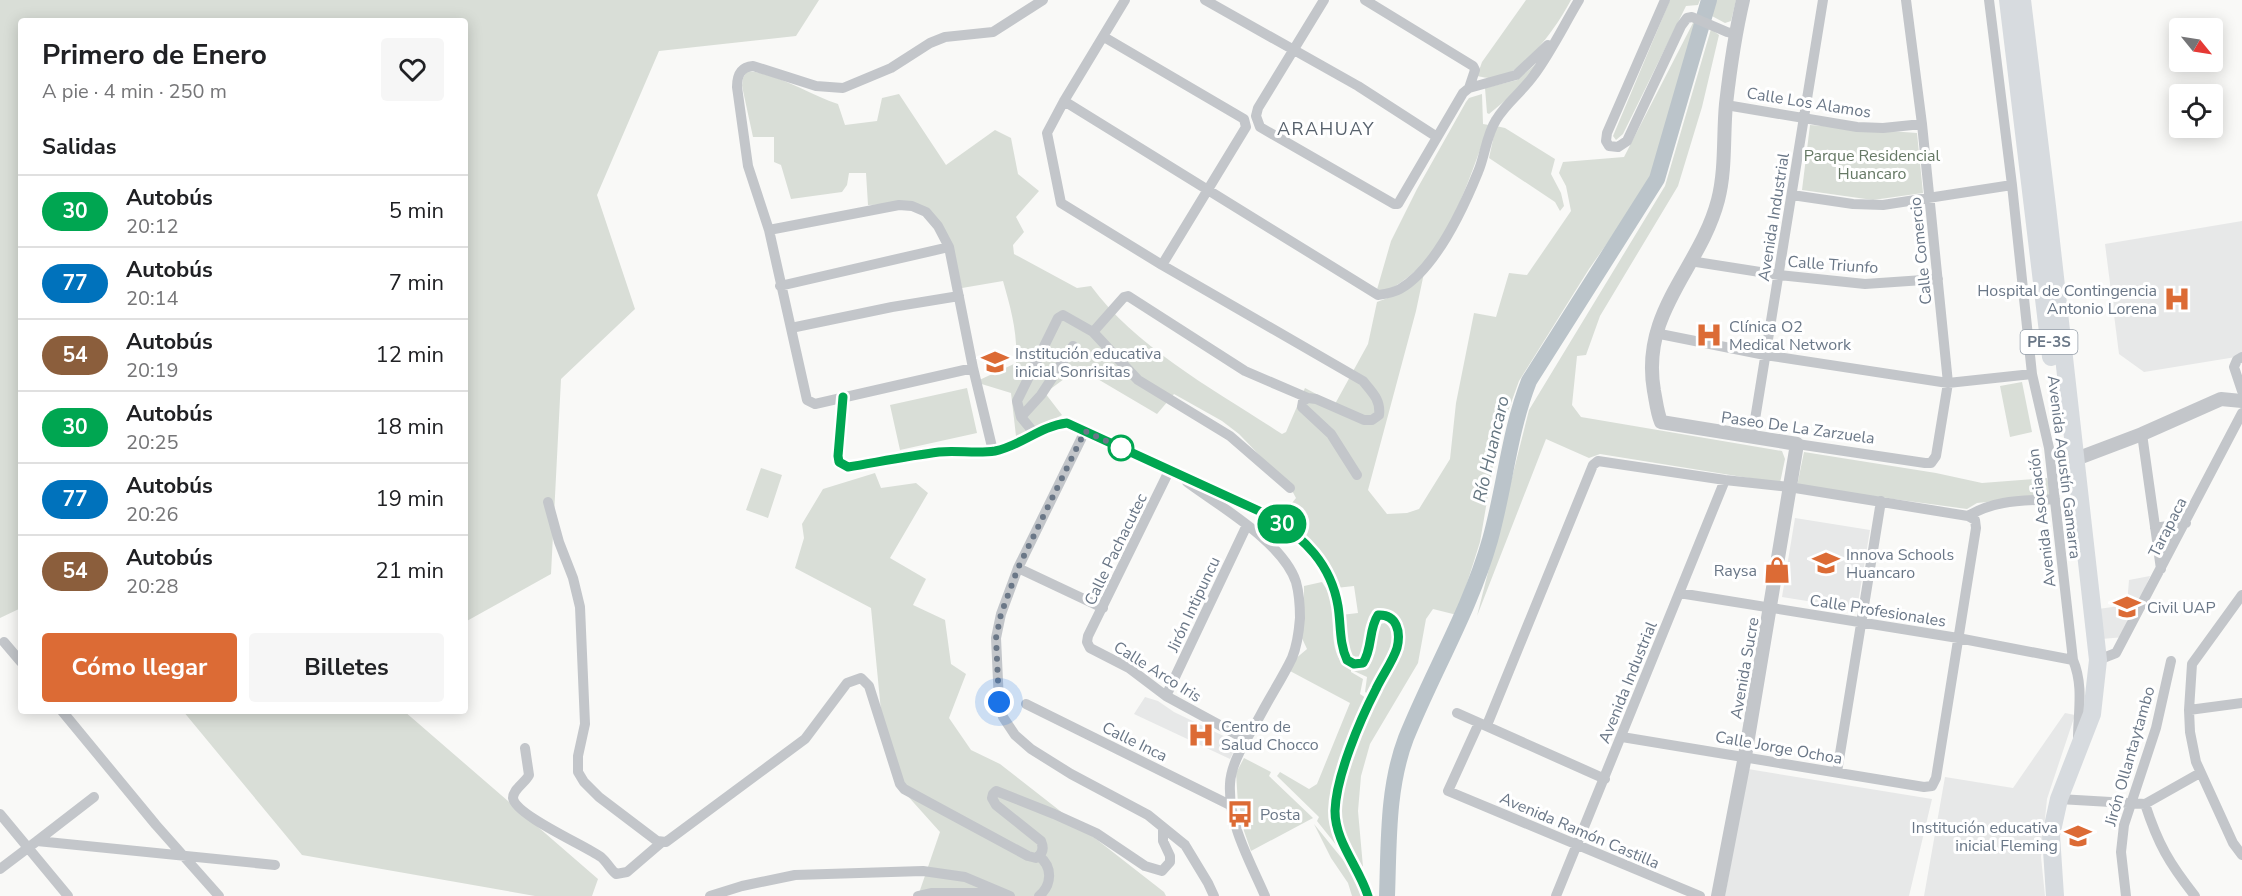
<!DOCTYPE html>
<html lang="es">
<meta charset="utf-8">
<style>
body{margin:0;font-family:"Nunito Sans",sans-serif;background:#f6f6f6;color:#202124;height:100vh;display:flex;flex-direction:column;font-size:22px;white-space:nowrap}
*{box-sizing:border-box;margin:0}
p{font-size:20px;color:#757577}
.icon{flex:none;width:33px;height:33px;fill:none;stroke:currentColor;stroke-width:2;stroke-linecap:round;stroke-linejoin:round}
.map{position:relative;flex:1;overflow:hidden}
.sheet{position:absolute;left:18px;top:18px;width:450px;height:696px;display:flex;flex-direction:column;background:#fff;border-radius:6px;box-shadow:0 3px 15px #0003}
.sheet>*{flex:none}
.badge{padding:0 12px;border-radius:20px;font-size:21px;line-height:39px}
.needle{width:39px;rotate:120deg}
.tools{position:absolute;left:2169px;top:18px;display:grid;gap:12px}
.tools a{display:grid;place-items:center;width:54px;height:54px;border-radius:6px;background:#fff;box-shadow:0 3px 15px #0003;font-size:30px}
.you{position:absolute;width:30px;height:30px;margin:-15px;border:4px solid #fff;border-radius:50%;background:#1a73e8;box-shadow:0 0 0 9px #1a73e833}
.map>.badge{position:absolute;translate:-50% -50%;box-shadow:0 0 0 3px #fff}
h2{padding:0 24px;font-size:22px;line-height:54px}
.round{display:grid;place-items:center;flex:none;width:63px;height:63px;border-radius:6px;background:#f6f6f6}
.overview{display:flex;align-items:center;justify-content:space-between;height:102px;padding:0 24px}
h1{font-size:28px;font-weight:700;line-height:45px}
.primary-button{display:flex;gap:12px;margin-top:auto;padding:12px 24px}
.primary-button a{flex:1;height:69px;border-radius:6px;background:#dc6b35;color:#fff;font-size:24px;font-weight:700;line-height:69px;text-align:center}
.primary-button a+a{background:#f6f6f6;color:#202124}
ul{padding:0;list-style:none}
li{display:flex;align-items:center;gap:18px;height:72px;padding:0 24px;border-top:2px solid #e0e0e0}
li div{flex:1}
li b{display:block;font-size:22px}
li em{font-style:normal}
li .badge{min-width:66px;font-weight:700;text-align:center}
.map>svg:first-child{display:block}
.built{fill:#e7e8e8}
.green{fill:#d9ded7}
.lines{fill:none;stroke-linecap:round;stroke-linejoin:round}
.river{stroke:#bbc4ca;stroke-width:16}
.minor{stroke:#c3c6ca;stroke-width:10}
.tertiary{stroke:#c3c6ca;stroke-width:14}
.trunk{stroke:#d7dbdf;stroke-width:18}
.line-casing{stroke:#fff;stroke-width:14}
.line{stroke:#00a651;stroke-width:9}
.walk{stroke:#6a7787;stroke-width:6;stroke-dasharray:0 10.8}
.stop-dot{fill:#fff;stroke:#00a651;stroke-width:3}
.labels{text-anchor:middle;stroke-width:6;stroke-linejoin:round;paint-order:stroke}
.shield{fill:#fff;stroke:#97a0ab;stroke-width:1.5}
.shield-label{font-size:15px;font-weight:bold;fill:#6a7787}
.street-label{font-size:16px;fill:#6a7787;stroke:#fff}
.park-label{font-size:16px;fill:#667965;stroke:#fff}
.poi-label{font-size:16px;fill:#6a7787;stroke:#fff;text-anchor:start}
.neighbourhood-label{font-size:18px;letter-spacing:1.5px;fill:#57616c;stroke:#fff}
.water-label{font-size:18px;font-style:italic;fill:#667782;stroke:#fff}
</style>
<div class="map">
<svg width="2242" height="896" viewBox="0 0 2242 896">
<rect width="100%" height="100%" fill="#f9f9f7"/>
<!-- built -->
<path class="built" d="M2242 221V356L2144 372 2119 354 2105 244Z
M1795 518 1870 530 1857 609 1782 597Z
M2150 576 2125 637 2101 639 2098 609 2127 605 2129 580Z
M1145 697 1158 701 1174 712 1238 743 1230 759 1134 714Z
M2065 713 2075 715 2047 799 2041 857 2045 896H1924L1945 777 2013 788Z
M1748 769 1932 799 1909 896H1725Z"/>
<!-- green -->
<path class="green" d="M0 0H819L796 36 659 51 597 195 635 309 561 379 551 574 465 622V21H21V608L0 618Z
M1526 0H1571C1558 25 1525 73 1496 78 1490 79 1483 77 1477 76L1482 62Z
M1670 0H1700L1698 5 1686 6 1623 134 1616 140 1613 136Z
M1714 0H1736L1731 21 1725 23 1710 15Z
M1695 19 1699 21 1654 171 1644 191 1589 269 1519 381 1497 442 1480 542 1457 615 1433 609 1426 619 1418 663 1370 744 1361 776 1358 811 1363 867C1348 848 1338 823 1341 799L1363 723 1398 655V621L1374 614C1371 619 1368 623 1367 628 1365 640 1369 653 1356 659L1349 656 1341 615 1358 613 1354 586 1336 588 1291 531 1299 516 1288 508 1296 498 1290 487 1239 434 1222 421 1174 394 1157 414 1079 368 1045 393 1062 415 1025 435 1016 436 1011 393 975 382 1016 363C1018 334 1011 309 1003 281L962 288 955 261 927 215 899 204 868 205 866 173H849L847 185 842 192 791 199 781 165 774 162V137H753L742 86 743 78 747 71C777 73 809 94 838 104L845 125 877 121 882 98 899 94 946 165 995 130 1011 138 1018 174 1039 191 1016 217 1024 232 1013 245 1014 254 1077 288 1091 286C1136 348 1218 392 1282 434L1286 432 1305 388 1335 404 1368 344 1377 302 1398 294 1424 273 1416 311 1368 490 1387 514 1407 513 1419 509 1450 459 1456 403 1474 313 1496 317 1509 273 1527 275 1571 211 1566 186 1559 173 1563 162 1624 157Z
M1711 29 1719 35 1702 107 1678 186 1600 316 1586 355 1577 356 1572 405 1581 417 1782 451 1785 459 1780 483 1600 454 1589 458 1546 439 1477 616 1529 410 1665 186Z
M1545 58 1507 99 1489 114 1487 113 1485 88 1517 80 1538 62Z
M1482 94 1483 124 1489 125C1475 164 1461 204 1442 240 1432 258 1397 292 1376 293L1391 241 1417 189 1466 102 1469 98Z
M1810 125 1917 133 1923 193 1873 200 1802 190Z
M1496 126 1505 128 1555 159 1551 174 1561 193 1564 206 1560 211 1555 202 1489 158Z
M2022 382 2032 432 2010 437 2000 386Z
M967 388 977 433 900 450 890 405Z
M1804 452 1936 473 1982 483 2047 478 2052 495 1977 503 1967 509 1797 486Z
M761 468 782 475 768 518 746 510Z
M875 473 881 488 916 483 928 493 890 558 926 579 913 605 945 620 951 664 966 674 949 718 971 750 1000 764 1164 892 1166 896H918L940 832 905 793 881 711 871 608 795 568 804 538 802 524 823 489Z
M1322 582C1325 587 1330 593 1331 599 1336 621 1326 658 1351 669V672L1363 679 1360 694 1366 698 1352 725 1335 784 1345 856 1317 821 1319 817 1277 776 1280 772 1309 789 1317 784 1350 703 1290 671 1294 660 1307 649 1300 634 1304 620V586Z
M1385 623C1391 627 1394 632 1394 640 1393 650 1373 683 1368 694L1365 692 1367 677 1354 671 1363 669 1371 663 1377 629 1380 624Z
M183 711H404L598 879 592 896H535L302 855Z
M1244 758 1271 772 1269 776 1313 818 1251 851 1244 831 1239 804H1238L1236 773Z
M1314 824 1344 861H1349L1362 896H1352L1348 883 1331 858Z"/>
<g class="lines">
<!-- river -->
<path class="river" d="M1387 896C1389 843 1387 788 1406 738 1433 671 1470 610 1490 540 1505 487 1509 432 1529 381L1657 179 1709 0"/>
<!-- minor -->
<path class="minor" d="M1125 0 1064 101 1047 133 1061 203 1162 265 1363 381C1372 392 1381 400 1379 415L1372 420H1364L1316 399 1308 398 1303 401 1302 407 1331 434 1357 475
M1205 0 1358 86 1437 137
M1324 0 1258 108 1256 116 1260 127 1394 204H1398L1463 93 1469 88 1475 70 1473 66 1365 0
M1665 0 1607 133 1606 141 1609 146 1618 147 1627 141 1681 26 1687 18 1692 17 1727 32 1735 34
M1989 0 2012 185 2032 374 2049 448 2073 660C2084 686 2078 712 2078 739
M1104 37 1244 119 1246 127 1162 265
M1469 88 1516 75 1548 45
M1064 101 1378 295C1385 294 1393 293 1400 289 1435 269 1463 209 1478 172 1485 156 1486 136 1496 120 1506 103 1523 91 1534 75 1551 52 1564 25 1579 0
M1726 105 1857 127 1883 128 1922 124
M1792 195 1853 204 1883 205 2012 185
M769 230 899 205 912 206 926 212 938 226 949 247 973 368 815 404 807 400 769 230 748 166 737 87C737 76 740 67 753 66L816 86 843 88 891 68 930 43 945 37 993 32 1043 0
M1690 261 1779 275 1865 284 1938 279
M780 286 949 247
M791 328 892 307 959 296
M1093 332 1138 380 1230 436 1290 488
M1655 333 1765 355 1948 383 2032 374
M2242 357 2237 360 2234 367 2242 391
M973 368 993 451
M843 397 838 456 839 462 847 467C878 462 908 456 939 452 957 450 977 454 995 451 1021 446 1040 427 1067 423L1270 516C1304 538 1331 564 1338 605 1341 624 1339 643 1347 660L1354 664 1363 663C1373 648 1368 630 1378 615 1397 614 1401 632 1397 648 1393 661 1382 676 1376 689 1360 720 1336 776 1335 811 1335 842 1359 868 1368 896
M1021 417 1041 395 1073 346
M1085 431 1018 568 1001 614 996 638 999 702 1003 717 1015 735 1031 749 1071 774 1148 815 1185 845 1208 883 1214 896
M1035 434 1021 417 1017 401 1058 318 1063 315 1093 332 1124 297 1128 296 1245 371 1308 398
M2142 434 2161 569
M1752 438 1823 0
M1797 444 1925 463H1931L1936 456 1948 383 1922 124 1906 0
M1174 472 1170 469 1088 636 1087 642 1090 648 1129 668 1166 696 1247 740
M1187 482C1219 506 1283 542 1296 582 1299 593 1300 606 1300 618 1299 631 1297 646 1292 658 1283 677 1271 695 1261 714 1250 735 1231 760 1230 784 1228 824 1250 861 1265 896
M548 502 559 542 573 578 580 607 585 724 578 756V772L584 782 599 797 657 841 666 842 805 739 847 683 861 678 869 686 900 784 904 789 1028 856 1036 858C1043 854 1044 848 1041 841L996 805 992 798 993 794 996 791 1054 814 1096 833 1145 866 1162 871 1170 862V856L1163 841V827
M2155 528 2186 523
M1018 568 1103 608
M1679 593 1958 638 2073 660
M2242 595 2192 664 2189 710 2190 732 2196 762 2233 843 2242 855
M4 642 21 662
M2098 660 2116 653 2242 413
M1166 696 1247 525
M1026 704 1232 806
M2189 710 2242 703
M62 711 156 825 219 896
M1457 713 1605 779
M1479 723 1448 791 1700 896
M1487 725 1593 465 1598 461 1725 480 1789 487 1968 516C1997 499 2023 501 2055 499
M1622 737 1924 787 1932 786 1936 778 1976 528 1975 520 1968 516
M525 748 529 775C525 783 513 789 513 798 515 815 586 846 601 857 607 862 610 869 616 874L627 872 662 842
M1837 772 1881 501
M2059 799 2145 804 2200 773
M2145 804C2158 844 2169 863 2195 896
M0 814 68 896
M37 841 94 797
M0 869 37 841 275 865
M710 896 742 886 795 875 923 871 965 877 1003 893
M918 896 931 893H1003L1010 896
M1039 896C1052 885 1053 867 1039 856
M1556 896 1725 480
M2126 896 2121 852 2124 825 2156 728 2171 661"/>
<!-- tertiary -->
<path class="tertiary" d="M2065 460 2076 459 2142 434 2221 399 2242 401
M1718 896 1745 756 1797 444 1661 422C1657 412 1656 401 1654 391 1640 311 1700 269 1718 200 1726 169 1723 135 1726 104 1730 69 1735 34 1743 0"/>
<!-- trunk -->
<path class="trunk" d="M2008 0 2051 357
M2022 0 2047 206 2098 660 2092 714 2059 799 2051 835 2055 896"/>
</g>
<g class="lines">
<defs>
<path id="line" d="M843 397 838 456 839 462 848 467C878 462 908 456 939 452 957 450 977 454 995 451 1021 446 1040 426 1067 423L1270 516C1304 538 1331 564 1338 606 1341 624 1339 643 1347 660L1354 664 1363 663C1373 648 1368 630 1378 615 1397 614 1401 632 1397 648 1393 661 1382 676 1376 689 1360 720 1336 776 1335 811 1335 842 1359 867 1368 896"/>
</defs>
<!-- line casing -->
<use href="#line" class="line-casing"/>
<!-- line -->
<use href="#line" class="line"/>
<!-- walk -->
<path class="walk" d="M999 702 996 638 1001 614 1018 568 1085 431 1121 448"/>
</g>
<!-- icons -->
<defs>
<symbol id="hospital-bare" viewBox="-9 -9 18 18"><path d="M-5-5h3v3.5h4V-5h3V5h-3V1.5h-4V5h-3Z" fill="#dc6b35" stroke="#fff" stroke-width="2.5" paint-order="stroke"/></symbol>
<symbol id="school-bare" viewBox="-9 -9 18 18"><path d="M0-5L7-2L0 1L-7-2ZM-4 1L0 2.5L4 1V4Q0 6-4 4Z" fill="#dc6b35" stroke="#fff" stroke-width="2.5" paint-order="stroke"/></symbol>
<symbol id="shop-bare" viewBox="-9 -9 18 18"><path d="M-5-2.5h2.3a2.7 3.5 0 0 1 5.4 0H5L5.5 6h-11ZM-1.5-2.5h3a1.5 2.3 0 0 0-3 0Z" fill="#dc6b35" stroke="#fff" stroke-width="2.5" paint-order="stroke"/></symbol>
<symbol id="university-bare" viewBox="-9 -9 18 18"><path d="M0-5L7-2L0 1L-7-2ZM-4 1L0 2.5L4 1V4Q0 6-4 4Z" fill="#dc6b35" stroke="#fff" stroke-width="2.5" paint-order="stroke"/></symbol>
<symbol id="bus-bare" viewBox="-9 -9 18 18"><path d="M-5-6H5V4H4V6H2V4H-2V6H-4V4H-5ZM-3.5-4V0h7V-4ZM-3.5 1.2v1.5H-2V1.2ZM2 1.2v1.5H3.5V1.2Z" fill="#dc6b35" stroke="#fff" stroke-width="2.5" paint-order="stroke"/></symbol>
</defs>
<g fill-rule="evenodd">
<use href="#hospital-bare" x="2158" y="280" width="38" height="38"/>
<use href="#hospital-bare" x="1690" y="316" width="38" height="38"/>
<use href="#school-bare" x="976" y="343" width="38" height="38"/>
<use href="#school-bare" x="1807" y="544" width="38" height="38"/>
<use href="#shop-bare" x="1758" y="551" width="38" height="38"/>
<use href="#university-bare" x="2108" y="588" width="38" height="38"/>
<use href="#hospital-bare" x="1182" y="716" width="38" height="38"/>
<use href="#bus-bare" x="1221" y="795" width="38" height="38"/>
<use href="#school-bare" x="2059" y="817" width="38" height="38"/>
</g>
<!-- markers -->
<circle class="stop-dot" cx="1121" cy="448" r="12"/>
<g class="labels">
<!-- shield labels -->
<rect class="shield" x="2020.5" y="330" width="57" height="24" rx="4.5"/>
<g class="shield-label">
<text x="2049" y="347">PE-3S</text>
</g>
<!-- street labels -->
<g class="street-label">
<text transform="translate(1809 102) rotate(9)" y="6">Calle Los Alamos</text>
<text transform="translate(1773 217) rotate(-81)" y="6">Avenida Industrial</text>
<text transform="translate(1920 251) rotate(-96)" y="6">Calle Comercio</text>
<text transform="translate(1833 264) rotate(4)" y="6">Calle Triunfo</text>
<text transform="translate(1798 427) rotate(8)" y="6">Paseo De La Zarzuela</text>
<text transform="translate(2065 467) rotate(83)" y="6">Avenida Agustín Gamarra</text>
<text transform="translate(2041 518) rotate(-97)" y="6">Avenida Asociación</text>
<text transform="translate(2167 527) rotate(-63)" y="6">Tarapaca</text>
<text transform="translate(1115 549) rotate(-64)" y="6">Calle Pachacutec</text>
<text transform="translate(1193 604) rotate(-65)" y="6">Jirón Intipuncu</text>
<text transform="translate(1878 610) rotate(9)" y="6">Calle Profesionales</text>
<text transform="translate(1744 668) rotate(-80)" y="6">Avenida Sucre</text>
<text transform="translate(1158 671) rotate(32)" y="6">Calle Arco Iris</text>
<text transform="translate(1627 682) rotate(-68)" y="6">Avenida Industrial</text>
<text transform="translate(1135 741) rotate(26)" y="6">Calle Inca</text>
<text transform="translate(1779 747) rotate(10)" y="6">Calle Jorge Ochoa</text>
<text transform="translate(2129 756) rotate(-74)" y="6">Jirón Ollantaytambo</text>
<text transform="translate(1580 830) rotate(23)" y="6">Avenida Ramón Castilla</text>
</g>
<!-- park labels -->
<g class="park-label">
<text x="1872" y="161">Parque Residencial<tspan x="1872" dy="18">Huancaro</tspan></text>
</g>
<!-- poi labels -->
<g class="poi-label">
<text x="2157" y="296" text-anchor="end">Hospital de Contingencia<tspan x="2157" dy="18">Antonio Lorena</tspan></text>
<text x="1729" y="332">Clínica O2<tspan x="1729" dy="18">Medical Network</tspan></text>
<text x="1015" y="359">Institución educativa<tspan x="1015" dy="18">inicial Sonrisitas</tspan></text>
<text x="1846" y="560">Innova Schools<tspan x="1846" dy="18">Huancaro</tspan></text>
<text x="1757" y="576" text-anchor="end">Raysa</text>
<text x="2147" y="613">Civil UAP</text>
<text x="1221" y="732">Centro de<tspan x="1221" dy="18">Salud Chocco</tspan></text>
<text x="1260" y="820">Posta</text>
<text x="2058" y="833" text-anchor="end">Institución educativa<tspan x="2058" dy="18">inicial Fleming</tspan></text>
</g>
<!-- neighbourhood labels -->
<g class="neighbourhood-label">
<text x="1326" y="135">ARAHUAY</text>
</g>
<!-- water labels -->
<g class="water-label">
<text transform="translate(1491 449) rotate(-77)" y="6">Río Huancaro</text>
</g>
</g>
</svg>
<div class="tools">
<a><svg class="needle" viewBox="-14 -14 28 28"><path d="M0-13l5 13h-10z" fill="#e53935"/><path d="M0 13l5-13h-10z" fill="#757577"/></svg></a>
<a><svg class="icon" aria-label="locate" viewBox="0 0 24 24"><circle cx="12" cy="12" r="6"/><path d="M12 2v4M12 18v4M2 12h4M18 12h4"/></svg></a>
</div>
<div class="you" style="left:999px;top:702px"></div>
<b class="badge" style="left:1282px;top:524px;background:#00a651;color:#fff">30</b>
<section class="sheet">
<div class="overview"><div><h1>Primero de Enero</h1><p>A pie · 4 min · 250 m</p></div><a class="round"><svg class="icon" aria-label="heart" viewBox="0 0 24 24"><path d="M12 20l-8-8c-3-5 5-10 8-4 3-6 11-1 8 4z"/></svg></a></div>
<h2>Salidas</h2>
<ul>
<li><span class="badge" style="background:#00a651;color:#fff">30</span><div><b>Autobús</b><p>20:12</p></div><em>5 min</em></li>
<li><span class="badge" style="background:#0072bc;color:#fff">77</span><div><b>Autobús</b><p>20:14</p></div><em>7 min</em></li>
<li><span class="badge" style="background:#8b5e3c;color:#fff">54</span><div><b>Autobús</b><p>20:19</p></div><em>12 min</em></li>
<li><span class="badge" style="background:#00a651;color:#fff">30</span><div><b>Autobús</b><p>20:25</p></div><em>18 min</em></li>
<li><span class="badge" style="background:#0072bc;color:#fff">77</span><div><b>Autobús</b><p>20:26</p></div><em>19 min</em></li>
<li><span class="badge" style="background:#8b5e3c;color:#fff">54</span><div><b>Autobús</b><p>20:28</p></div><em>21 min</em></li>
</ul>
<div class="primary-button"><a>Cómo llegar</a><a>Billetes</a></div>
</section>
</div>
